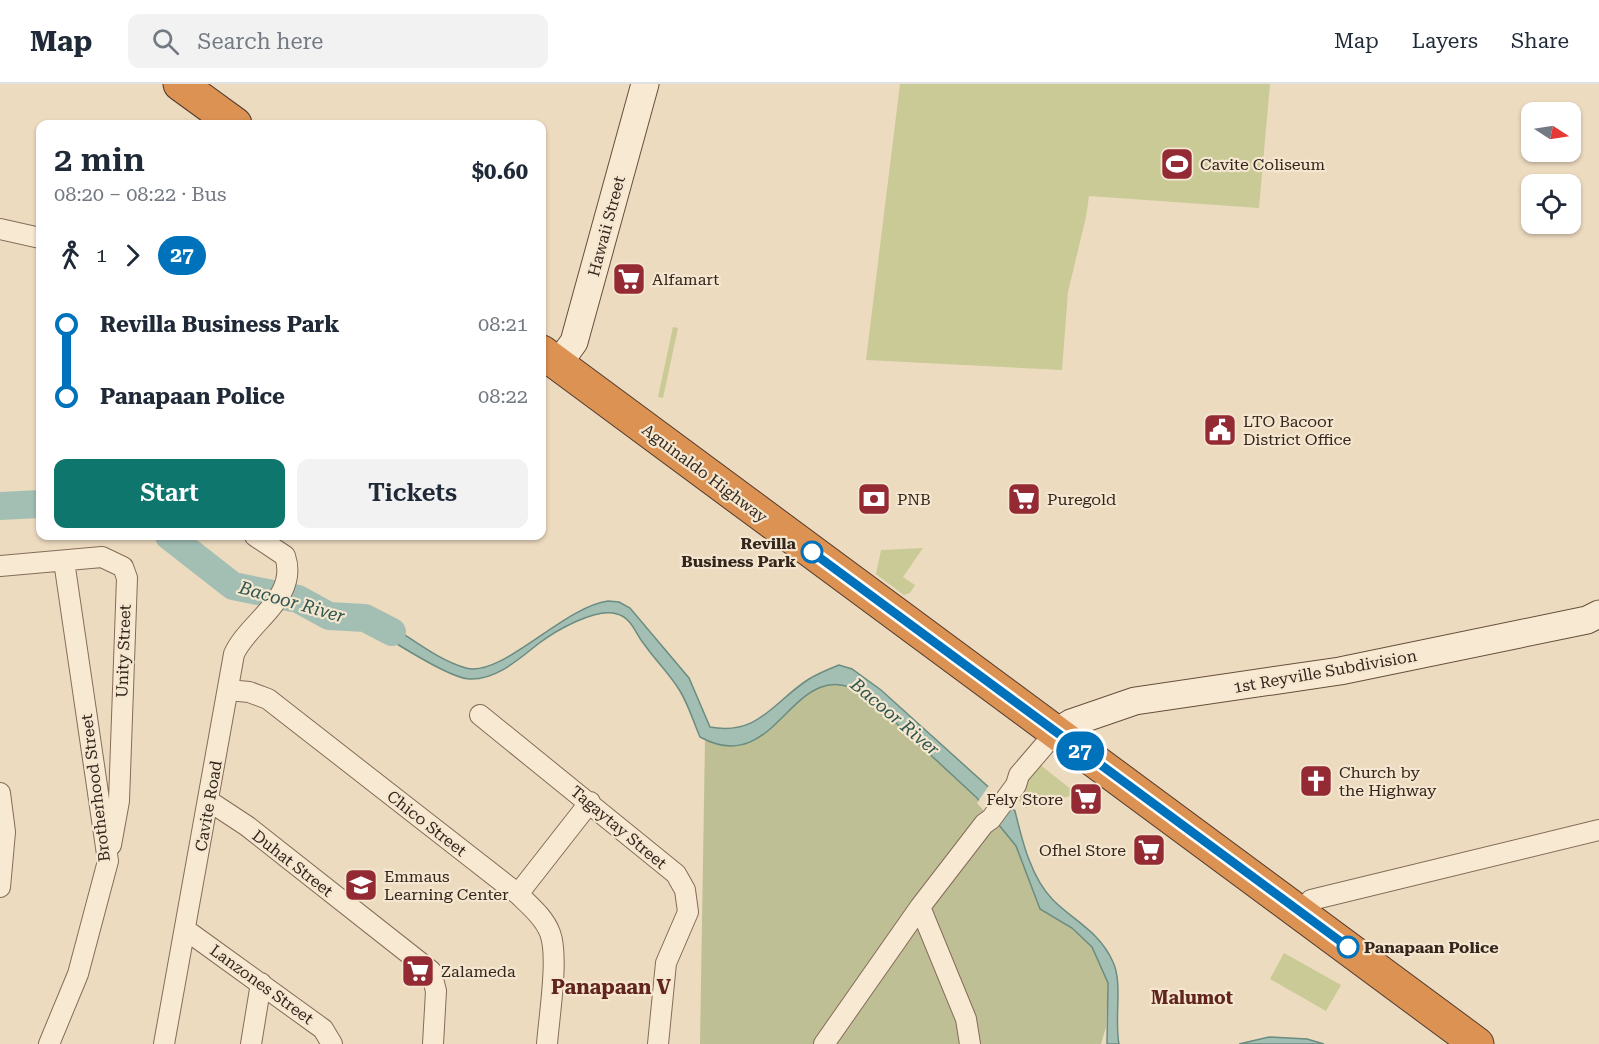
<!DOCTYPE html>
<meta charset="utf-8">
<style>
body{margin:0;font-family:"Roboto Serif",serif;background:#f2f2f3;color:#1f2937;height:100vh;display:flex;flex-direction:column;font-size:22px;white-space:nowrap}
*{box-sizing:border-box;margin:0}
p{font-size:20px;color:#747a83}
.icon{flex:none;width:33px;height:33px;fill:none;stroke:currentColor;stroke-width:2;stroke-linecap:round;stroke-linejoin:round}
.map{position:relative;flex:1;overflow:hidden}
.sheet{position:absolute;left:36px;top:36px;width:510px;height:420px;display:flex;flex-direction:column;background:#fff;border-radius:12px;box-shadow:0 2px 4px #0004}
.sheet>*{flex:none}
.badge{padding:0 12px;border-radius:20px;font-size:21px;line-height:39px}
.needle{width:39px;rotate:102deg}
.tools{position:absolute;left:1521px;top:18px;display:grid;gap:12px}
.tools a{display:grid;place-items:center;width:60px;height:60px;border-radius:12px;background:#fff;box-shadow:0 2px 4px #0004;font-size:30px}
.map>.badge{position:absolute;translate:-50% -50%;box-shadow:0 0 0 3px #fff}
.legs{display:flex;align-items:center;gap:9px;height:66px;padding:0 18px;font-size:20px}
.legs p{margin-inline-start:auto}
.summary{display:flex;align-items:center;justify-content:space-between;height:102px;padding:0 18px}
h1{font-size:33px;font-weight:600;line-height:45px}
.button{display:flex;gap:12px;margin-top:auto;padding:12px 18px}
.button a{flex:1;height:69px;border-radius:12px;background:#0f766e;color:#fff;font-size:24px;font-weight:600;line-height:69px;text-align:center}
.button a+a{background:#f2f2f3;color:#1f2937}
ul{padding:0 18px;list-style:none}
li{display:flex;align-items:center;gap:21px;height:72px;font-size:22px}
li i{display:grid;place-items:center;width:9px;height:100%;margin:0 8px;background:currentColor}
li i::after{content:'';width:15px;height:15px;margin:-8px;border:4px solid;border-radius:50%;background:#fff}
li p{margin-inline-start:auto}
li:first-child i{background:linear-gradient(#0000 50%,currentColor 0)}
li:last-child i{background:linear-gradient(currentColor 50%,#0000 0)}
header{display:flex;align-items:center;gap:36px;box-sizing:border-box;height:84px;padding:0 30px;background:#fff;border-bottom:2px solid #e0e1e3}
header strong{font-size:28px}
nav{display:flex;gap:33px;margin-inline-start:auto;font-size:21px}
.search{width:420px;height:54px;background:#f2f2f3;display:flex;align-items:center;gap:15px;box-sizing:border-box;padding:0 21px;border-radius:12px;color:#747a83;font-size:22px}
.map>svg:first-child{display:block}
.green{fill:#c9ca95}
.cemetery{fill:#bebf94}
.water{fill:#a3bfb4;stroke:#6b8c81;stroke-width:1.5}
.pier{fill:#eddbc0}
.lines{fill:none;stroke-linecap:round;stroke-linejoin:round}
.river{stroke:#a3bfb4;stroke-width:28}
.street-casing{stroke:#856c59;stroke-width:22}
.secondary-casing{stroke:#674e3c;stroke-width:29}
.highway-casing{stroke:#533b2d;stroke-width:35}
.street{stroke:#f8e9d3;stroke-width:20}
.secondary{stroke:#f8e9d3;stroke-width:27}
.highway{stroke:#db9252;stroke-width:33}
.line-1-casing{stroke:#fff;stroke-width:14}
.line-1{stroke:#0072bc;stroke-width:9}
.stop-1-dot{fill:#fff;stroke:#0072bc;stroke-width:3}
.labels{text-anchor:middle;stroke-width:4.5;stroke-linejoin:round;paint-order:stroke}
.poi-label{font-size:16px;fill:#35261d;stroke:#f4e6cf;text-anchor:start}
.street-label{font-size:16px;fill:#35261d;stroke:#f4e6cf}
.stop-label{font-size:16px;font-weight:bold;fill:#35261d;stroke:#f4e6cf;text-anchor:end}
.water-label{font-size:18px;font-style:italic;fill:#2c554e;stroke:#f4e6cf}
.neighbourhood-label{font-size:18px;font-weight:bold;fill:#61251d;stroke:#f4e6cf}
.quarter-label{font-size:20px;font-weight:bold;fill:#61251d;stroke:#f4e6cf}
</style>
<header>
<strong>Map</strong>
<div class="search"><svg class="icon" aria-label="search" viewBox="0 0 24 24"><circle cx="10" cy="10" r="6"/><path d="M15 15l6 6"/></svg>Search here</div>
<nav><a>Map</a><a>Layers</a><a>Share</a></nav>
</header>
<div class="map">
<svg width="1599" height="960" viewBox="0 0 1599 960">
<rect width="100%" height="100%" fill="#eddbc0"/>
<!-- green -->
<path class="green" d="M900 0H1270L1259 124 1089 112 1086 133 1068 208 1062 286 866 276Z
M673 243 678 244 663 314 658 313Z
M923 464 903 493 915 501 910 509 904 511 876 490 881 466Z
M1038 679 1077 710 1026 724 1014 711Z
M1284 869 1341 901 1326 927 1270 895Z"/>
<!-- cemetery -->
<path class="cemetery" d="M835 599 852 602 866 611 977 714 1016 762 1040 824 1072 844 1092 863 1108 898 1106 943 1101 960H700L705 656C780 674 782 605 835 599Z"/>
<!-- water -->
<path class="water" d="M608 517 619 518 630 524 689 594 710 643C759 652 774 617 809 595 819 589 829 585 839 581L852 585 881 606 1015 727C1022 756 1031 794 1053 816 1074 837 1100 848 1113 878 1123 899 1114 935 1119 960H1107L1108 899 1092 863 1072 844 1040 825 1016 762 977 714 866 611C791 563 781 697 700 653 693 637 689 622 680 607 670 590 655 576 644 560 635 549 632 534 617 530 596 523 555 547 538 560 519 575 496 596 470 595 448 595 381 549 357 536L362 527C398 541 430 574 466 584 502 594 563 523 608 517Z
M1269 953 1307 955 1324 960H1239Z"/>
<!-- pier -->
<path class="pier" d="M990 700 1009 716 996 741 977 719Z"/>
<g class="lines">
<!-- river -->
<path class="river" d="M0 422 40 420
M169 452 233 502 298 515 329 532 365 534 392 548"/>
<defs>
<path id="street" d="M0 145 40 154
M0 482 102 473 123 483 127 494 119 717 111 761
M228 606 249 608 268 615 518 810C529 821 544 833 550 849 559 872 549 933 547 960
M480 631 676 790 685 806 688 828 666 879 658 960
M0 709 5 748 0 803
M209 717 247 742 431 887 436 907 433 960
M518 810 590 718
M920 823 966 935 970 960
M1302 830 1311 816 1599 746
M186 846 323 945 332 960
M49 960 78 890 108 777 64 477
M164 960 234 570C249 537 299 514 285 472L255 452
M251 960 261 899
M824 960 920 823 984 740 991 735 1016 701 1019 691 1055 649"/>
<path id="secondary" d="M558 280 574 258 645 0
M1055 649 1071 639 1135 617 1340 587 1587 536 1599 530"/>
<path id="highway" d="M180 0 235 40
M542 268 1477 960"/>
</defs>
<!-- street casing -->
<use href="#street" class="street-casing"/>
<!-- secondary casing -->
<use href="#secondary" class="secondary-casing"/>
<!-- highway casing -->
<use href="#highway" class="highway-casing"/>
<!-- street -->
<use href="#street" class="street"/>
<!-- secondary -->
<use href="#secondary" class="secondary"/>
<!-- highway -->
<use href="#highway" class="highway"/>
</g>
<g class="lines">
<defs>
<path id="line-1" d="M812 468 1348 863"/>
</defs>
<!-- line-1 casing -->
<use href="#line-1" class="line-1-casing"/>
<!-- line-1 -->
<use href="#line-1" class="line-1"/>
</g>
<!-- icons -->
<defs>
<symbol id="stadium-square" viewBox="-11 -11 22 22"><rect x="-9" y="-9" width="18" height="18" rx="4" fill="#932a34" stroke="#f4e6cf"/><path d="M0-5a6.5 5 0 1 0 0 10a6.5 5 0 1 0 0-10ZM-3.5-1.8h7v3.6h-7Z" fill="#fff"/></symbol>
<symbol id="supermarket-square" viewBox="-11 -11 22 22"><rect x="-9" y="-9" width="18" height="18" rx="4" fill="#932a34" stroke="#f4e6cf"/><path d="M-6-5.5h2.5l.6 2H6L4.5 2H-2.5L-4.4-4H-6ZM-1.5 3.2a1.3 1.3 0 1 0 .1 0ZM3 3.2a1.3 1.3 0 1 0 .1 0Z" fill="#fff"/></symbol>
<symbol id="civic-square" viewBox="-11 -11 22 22"><rect x="-9" y="-9" width="18" height="18" rx="4" fill="#932a34" stroke="#f4e6cf"/><path d="M-.6-6.5H3V-4.5H.6V-3L4-1V1h2V6H-6V1h2V-1L-.6-3ZM-1.2 2.5V6h2.4V2.5Z" fill="#fff"/></symbol>
<symbol id="bank-square" viewBox="-11 -11 22 22"><rect x="-9" y="-9" width="18" height="18" rx="4" fill="#932a34" stroke="#f4e6cf"/><path d="M-6-4H6V4H-6ZM0-2.3a2.3 2.3 0 1 0 0 4.6a2.3 2.3 0 1 0 0-4.6Z" fill="#fff"/></symbol>
<symbol id="church-square" viewBox="-11 -11 22 22"><rect x="-9" y="-9" width="18" height="18" rx="4" fill="#932a34" stroke="#f4e6cf"/><path d="M-1.2-6h2.4v3.5h3.3v2.4h-3.3V6h-2.4V-.1h-3.3v-2.4h3.3Z" fill="#fff"/></symbol>
<symbol id="school-square" viewBox="-11 -11 22 22"><rect x="-9" y="-9" width="18" height="18" rx="4" fill="#932a34" stroke="#f4e6cf"/><path d="M0-5L7-2L0 1L-7-2ZM-4 1L0 2.5L4 1V4Q0 6-4 4Z" fill="#fff"/></symbol>
</defs>
<g fill-rule="evenodd">
<use href="#stadium-square" x="1158" y="61" width="38" height="38"/>
<use href="#supermarket-square" x="610" y="176" width="38" height="38"/>
<use href="#civic-square" x="1201" y="327" width="38" height="38"/>
<use href="#bank-square" x="855" y="396" width="38" height="38"/>
<use href="#supermarket-square" x="1005" y="396" width="38" height="38"/>
<use href="#church-square" x="1297" y="678" width="38" height="38"/>
<use href="#supermarket-square" x="1067" y="696" width="38" height="38"/>
<use href="#supermarket-square" x="1130" y="747" width="38" height="38"/>
<use href="#school-square" x="342" y="782" width="38" height="38"/>
<use href="#supermarket-square" x="399" y="868" width="38" height="38"/>
</g>
<!-- markers -->
<g class="stop-1-dot">
<circle cx="812" cy="468" r="10"/>
<circle cx="1348" cy="863" r="10"/>
</g>
<g class="labels">
<!-- poi labels -->
<g class="poi-label">
<text x="1200" y="86">Cavite Coliseum</text>
<text x="652" y="201">Alfamart</text>
<text x="1243" y="343">LTO Bacoor<tspan x="1243" dy="18">District Office</tspan></text>
<text x="897" y="421">PNB</text>
<text x="1047" y="421">Puregold</text>
<text x="1339" y="694">Church by<tspan x="1339" dy="18">the Highway</tspan></text>
<text x="1063" y="721" text-anchor="end">Fely Store</text>
<text x="1126" y="772" text-anchor="end">Ofhel Store</text>
<text x="384" y="798">Emmaus<tspan x="384" dy="18">Learning Center</tspan></text>
<text x="441" y="893">Zalameda</text>
</g>
<!-- street labels -->
<g class="street-label">
<text transform="translate(606 142) rotate(-75)" y="6">Hawaii Street</text>
<text transform="translate(705 389) rotate(37)" y="6">Aguinaldo Highway</text>
<text transform="translate(123 567) rotate(-88)" y="6">Unity Street</text>
<text transform="translate(1325 587) rotate(-10)" y="6">1st Reyville Subdivision</text>
<text transform="translate(95 704) rotate(-97)" y="6">Brotherhood Street</text>
<text transform="translate(208 722) rotate(-80)" y="6">Cavite Road</text>
<text transform="translate(427 739) rotate(38)" y="6">Chico Street</text>
<text transform="translate(619 743) rotate(40)" y="6">Tagaytay Street</text>
<text transform="translate(293 779) rotate(38)" y="6">Duhat Street</text>
<text transform="translate(262 900) rotate(36)" y="6">Lanzones Street</text>
</g>
<!-- stop labels -->
<g class="stop-label">
<text x="796" y="465">Revilla<tspan x="796" dy="18">Business Park</tspan></text>
<text x="1364" y="869" text-anchor="start">Panapaan Police</text>
</g>
<!-- water labels -->
<g class="water-label">
<text transform="translate(292 518) rotate(16)" y="6">Bacoor River</text>
<text transform="translate(895 633) rotate(40)" y="6">Bacoor River</text>
</g>
<!-- neighbourhood labels -->
<g class="neighbourhood-label">
<text x="1192" y="920">Malumot</text>
</g>
<!-- quarter labels -->
<g class="quarter-label">
<text x="611" y="910">Panapaan V</text>
</g>
</g>
</svg>
<div class="tools">
<a><svg class="needle" viewBox="-14 -14 28 28"><path d="M0-13l5 13h-10z" fill="#e53935"/><path d="M0 13l5-13h-10z" fill="#747a83"/></svg></a>
<a><svg class="icon" aria-label="locate" viewBox="0 0 24 24"><circle cx="12" cy="12" r="6"/><path d="M12 2v4M12 18v4M2 12h4M18 12h4"/></svg></a>
</div>
<b class="badge" style="left:1080px;top:667px;background:#0072bc;color:#fff">27</b>
<section class="sheet">
<div class="summary"><div><h1>2 min</h1><p>08:20 – 08:22 · Bus</p></div><b>$0.60</b></div>
<div class="legs"><svg class="icon" aria-label="walk" viewBox="0 0 24 24"><circle cx="13" cy="4" r="2"/><path d="M13 8l-2 6 4 7M11 14l-3 7M7 12l3-4h3l4 4"/></svg>1<svg class="icon" aria-label="forward" viewBox="0 0 24 24"><path d="M9 5l7 7-7 7"/></svg><b class="badge" style="background:#0072bc;color:#fff">27</b></div>
<ul>
<li><i style="color:#0072bc"></i><b>Revilla Business Park</b><p>08:21</p></li>
<li><i style="color:#0072bc"></i><b>Panapaan Police</b><p>08:22</p></li>
</ul>
<div class="button"><a>Start</a><a>Tickets</a></div>
</section>
</div>
